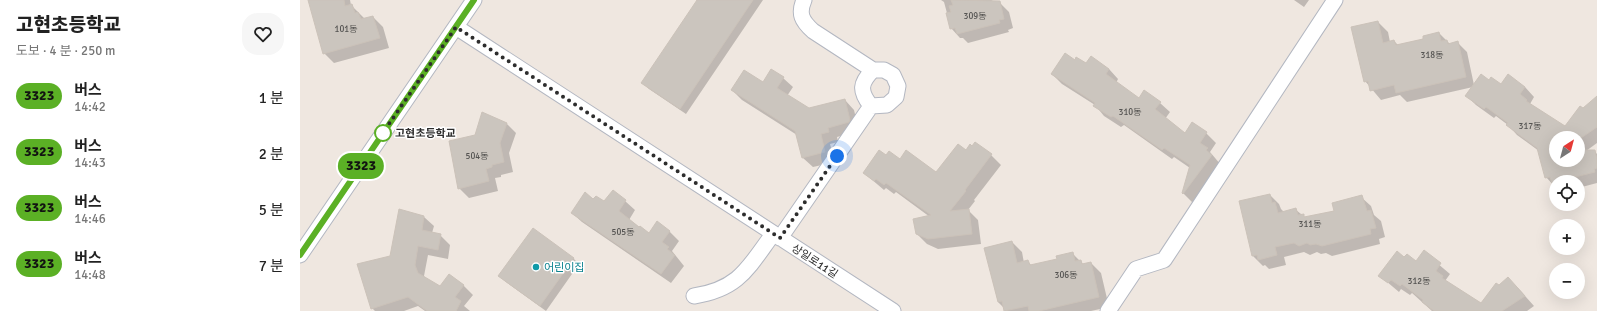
<!DOCTYPE html>
<html lang="ko">
<meta charset="utf-8">
<style>
body{margin:0;font-family:Signika,"Noto Sans KR",sans-serif;background:#f6f6f6;color:#222;height:100vh;display:flex;flex-direction:column;font-size:15px;white-space:nowrap}
*{box-sizing:border-box;margin:0}
p{font-size:13px;color:#767676}
.icon{flex:none;width:22px;height:22px;fill:none;stroke:currentColor;stroke-width:2;stroke-linecap:round;stroke-linejoin:round}
.map{position:relative;flex:1;overflow:hidden}
.sheet{display:flex;flex-direction:column;background:#fff;width:300px}
.sheet>*{flex:none}
.badge{padding:0 8px;border-radius:13px;font-size:14px;line-height:26px}
.needle{width:26px;rotate:36deg}
.buttons{position:absolute;left:1249px;top:131px;display:grid;gap:8px}
.buttons a{display:grid;place-items:center;width:36px;height:36px;border-radius:50%;background:#fff;box-shadow:0 4px 16px #0002;font-size:20px}
.you{position:absolute;width:20px;height:20px;margin:-10px;border:3px solid #fff;border-radius:50%;background:#1a73e8;box-shadow:0 0 0 6px #1a73e833}
.map>.badge{position:absolute;translate:-50% -50%;box-shadow:0 0 0 2px #fff}
.round{display:grid;place-items:center;flex:none;width:42px;height:42px;border-radius:16px;background:#f6f6f6}
.summary{display:flex;align-items:center;justify-content:space-between;height:68px;padding:0 16px}
h1{font-size:19px;font-weight:800;line-height:30px}
ul{padding:0;list-style:none}
li{display:flex;align-items:center;gap:12px;height:56px;padding:0 16px}
li div{flex:1}
li b{display:block;font-size:15px}
li em{font-style:normal}
li .badge{min-width:44px;font-weight:700;text-align:center}
main{display:flex;flex:1;min-height:0}
.map>svg:first-child{display:block}
.shadow{fill:#0003;fill-rule:evenodd}
.building{fill:#cbc5be;stroke:#cbc2b9}
.lines{fill:none;stroke-linecap:round;stroke-linejoin:round}
.street-casing{stroke:#b3b7c1;stroke-width:17}
.street{stroke:#fff;stroke-width:15}
.line-casing{stroke:#fff;stroke-width:9}
.line{stroke:#5bb025;stroke-width:6}
.walk{stroke:#2d2d2d;stroke-width:4;stroke-dasharray:0 7.2}
.stop-dot{fill:#fff;stroke:#5bb025;stroke-width:2}
.culture-dot{fill:#0f9aa8;stroke:#fff;stroke-width:1.5}
.labels{text-anchor:middle;stroke-width:3;stroke-linejoin:round;paint-order:stroke}
.number-label{font-size:9px;fill:#545351}
.stop-label{font-size:11px;font-weight:bold;fill:#2d2d2d;stroke:#fff;text-anchor:start}
.street-label{font-size:11px;fill:#2d2d2d;stroke:#fff}
.culture-label{font-size:11px;fill:#0d838f;stroke:#fff;text-anchor:start}
</style>
<main>
<section class="sheet">
<div class="summary"><div><h1>고현초등학교</h1><p>도보 · 4 분 · 250 m</p></div><a class="round"><svg class="icon" aria-label="heart" viewBox="0 0 24 24"><path d="M12 20l-8-8c-3-5 5-10 8-4 3-6 11-1 8 4z"/></svg></a></div>
<ul>
<li><span class="badge" style="background:#5bb025;color:#111">3323</span><div><b>버스</b><p>14:42</p></div><em>1 분</em></li>
<li><span class="badge" style="background:#5bb025;color:#111">3323</span><div><b>버스</b><p>14:43</p></div><em>2 분</em></li>
<li><span class="badge" style="background:#5bb025;color:#111">3323</span><div><b>버스</b><p>14:46</p></div><em>5 분</em></li>
<li><span class="badge" style="background:#5bb025;color:#111">3323</span><div><b>버스</b><p>14:48</p></div><em>7 분</em></li>
</ul>
</section>
<div class="map">
<svg width="1297" height="311" viewBox="0 0 1297 311">
<rect width="100%" height="100%" fill="#efe7e0"/>
<!-- shadow -->
<path class="shadow" d="M9 0H50L51 5 65 19 73 17 83 27 89 48 34 63 24 53Z
M396 0H463L386 114 349 89 343 83 398 1Z
M641 0H693L690 2H699L709 12 713 28 708 30 709 32 668 43 663 38H660L651 28 644 2Z
M994 0H1009L1004 7Z
M1078 22 1088 32 1090 42 1094 41 1098 45 1125 39 1139 33 1150 44 1157 42 1167 52 1174 85 1189 82 1201 85 1225 87 1234 97 1230 104 1265 128 1284 109 1297 106V143L1286 151H1294L1297 154V183L1278 188V182H1256L1255 187 1246 177 1239 151 1217 135 1208 125 1196 116 1194 118 1176 105 1167 96 1173 87 1107 102 1100 95 1081 100 1065 81ZM1256 138H1278V160H1256Z
M775 61 786 65 809 69 818 79 816 83 839 99 860 103 870 112 865 119 885 134 893 123 906 133 916 143 910 152 921 165 893 203 883 193 890 168 874 157 872 159 824 125 821 127 804 116 795 105 762 84 752 74Z
M483 78 493 87 487 96 509 109 545 100 554 110 559 131 537 137 538 142 530 144 535 162 513 167 503 158 497 135 442 100 432 90Z
M206 123 216 133 209 153 213 172 201 175V177L195 178 198 191 169 198 159 188Z
M667 151 691 155 701 165 674 200 675 201 668 210 678 220 681 244 638 249 627 244 617 234 630 217 596 192 594 194 586 188 584 190 564 173 586 156 637 173Z
M970 195 979 204 981 209 984 212 996 210 1006 218 1035 211 1061 197 1071 206 1074 215 1081 221 1085 237 1079 239 1080 244 1032 256 1026 253 1021 254 1017 252 1010 255 1004 252 984 257 986 265 969 269 965 265 963 266 953 256Z
M294 200 304 203 325 201 335 210 329 220 349 234 369 231 379 241 372 251 384 266 371 283 282 222 272 213Z
M124 217 134 226 132 233 140 235 150 245 148 259 128 255 124 276 125 278 141 288 163 285 173 295 164 306 170 311H125L118 306 104 311H75L72 308 91 257Z
M712 242 722 252 724 263 728 262 732 266 758 260 773 254 784 265 791 263 801 273 809 307 791 311H705L704 308 698 302 685 248Z
M1124 252 1150 274 1145 281 1181 304 1199 286 1218 288 1234 306 1227 311H1132L1112 293 1110 295 1101 289 1099 292 1080 276 1105 258 1117 262Z
M273 258 279 264 246 311 206 282 199 276Z"/>
<!-- building -->
<path class="building" d="M8 0H44L45 6 52 4 55 13 58 12 61 19 73 16 80 38 23 54Z
M397 0H453L380 109 341 83Z
M651 0 700 1 704 19 699 20 700 23 657 34 655 28 650 29 646 13 651 12 649 6 653 5Z
M1078 21 1083 43 1094 40 1096 45 1123 39V36L1139 32 1141 41 1147 40 1148 44 1158 41 1166 77 1096 93 1094 85 1070 91 1068 81 1064 82 1051 27Z
M765 53 775 60 776 57 786 63 791 56 809 69 806 74 839 98 844 90 861 102 855 109 885 133 892 122 907 132 900 143 908 148 906 150 912 155 883 194 882 193 890 165 864 148 862 150 813 116 811 117 793 106 795 103 751 74Z
M471 69 484 77 477 88 509 108 545 99 550 120 549 122 528 128 529 132 521 134 525 152 502 158 495 131 431 90 444 70 463 82Z
M1181 74 1189 80 1191 77 1201 84 1208 74 1225 87 1220 94 1227 100 1226 101 1265 126 1280 106 1283 108 1297 96V127L1278 140V138H1256V160H1278V150H1295L1297 160V168L1294 169 1295 172 1252 183 1250 177 1245 178 1237 148 1206 125 1208 123 1186 107 1184 109 1165 96Z
M182 112 207 123 200 143 204 162 192 165V167L186 169 189 181 158 189 149 141 175 135Z
M675 142 692 154 665 190 666 191 650 211 669 209 672 234 628 239 616 234 613 219 631 215 586 183 584 185 576 179 574 181 563 173 579 150 586 155 589 151 600 159 606 150 636 172 658 144 666 150 670 144 672 146Z
M313 190 326 200 319 211 339 227 340 226 349 233 357 221 370 231 362 242 369 247 367 249 375 255 361 274 271 213 285 192 293 199 296 196 304 201Z
M970 194 972 203 975 202 978 213 996 208 998 215 1004 214V217L1034 211 1032 203 1062 195 1067 211 1071 210 1076 228 1070 229 1071 234 1022 246 1016 244 1010 245 1007 243 999 246 994 243 975 247 977 255 958 260 957 255 952 256 939 201Z
M99 209 124 216 122 230 141 234 138 250 118 246 115 265 118 273 140 286 149 274 164 285 155 297 161 301 156 311H127L108 297 71 309 57 264 90 256Z
M233 228 274 258 240 306 198 276Z
M712 241 717 263 728 260 730 265 757 259 756 256 773 252 775 261 781 260 782 264 791 262 799 297 739 311H729L728 306 704 311 702 301 698 302 684 248Z
M1124 250 1141 263 1136 271 1143 276 1142 278 1181 303 1196 283 1199 285 1208 277 1225 296 1202 311H1134L1122 302 1123 300 1102 284 1100 286 1091 280 1088 283 1078 276 1097 251 1104 257 1107 254 1116 261Z"/>
<g class="lines">
<defs>
<path id="street" d="M504 0C498 14 502 21 513 31L573 70
M156 27 593 311
M480 238 571 106 587 105 596 97 598 86 593 75 584 70H573C560 83 559 91 571 106
M0 255 174 0
M394 296C439 289 448 268 473 234
M808 311 836 269 864 260 1035 0"/>
</defs>
<!-- street casing -->
<use href="#street" class="street-casing"/>
<!-- street -->
<use href="#street" class="street"/>
</g>
<g class="lines">
<defs>
<path id="line" d="M0 255 174 0"/>
</defs>
<!-- line casing -->
<use href="#line" class="line-casing"/>
<!-- line -->
<use href="#line" class="line"/>
<!-- walk -->
<path class="walk" d="M83 133 82 134 156 27 480 238 537 156"/>
</g>
<!-- markers -->
<circle class="stop-dot" cx="83" cy="133" r="8"/>
<circle class="culture-dot" cx="236" cy="267" r="4"/>
<g class="labels">
<!-- number labels -->
<g class="number-label">
<text x="675" y="19">309동</text>
<text x="46" y="32">101동</text>
<text x="1132" y="58">318동</text>
<text x="830" y="115">310동</text>
<text x="1230" y="129">317동</text>
<text x="177" y="159">504동</text>
<text x="1010" y="227">311동</text>
<text x="323" y="235">505동</text>
<text x="766" y="278">306동</text>
<text x="1119" y="284">312동</text>
</g>
<!-- stop labels -->
<g class="stop-label">
<text x="95" y="137">고현초등학교</text>
</g>
<!-- street labels -->
<g class="street-label">
<text transform="translate(515 261) rotate(33)" y="4">상일로11길</text>
</g>
<!-- culture labels -->
<g class="culture-label">
<text x="244" y="271">어린이집</text>
</g>
</g>
</svg>
<div class="buttons">
<a><svg class="needle" viewBox="-14 -14 28 28"><path d="M0-13l5 13h-10z" fill="#e53935"/><path d="M0 13l5-13h-10z" fill="#767676"/></svg></a>
<a><svg class="icon" aria-label="locate" viewBox="0 0 24 24"><circle cx="12" cy="12" r="6"/><path d="M12 2v4M12 18v4M2 12h4M18 12h4"/></svg></a>
<a>+</a>
<a>−</a>
</div>
<div class="you" style="left:537px;top:156px"></div>
<b class="badge" style="left:61px;top:166px;background:#5bb025;color:#111">3323</b>
</div>
</main>
